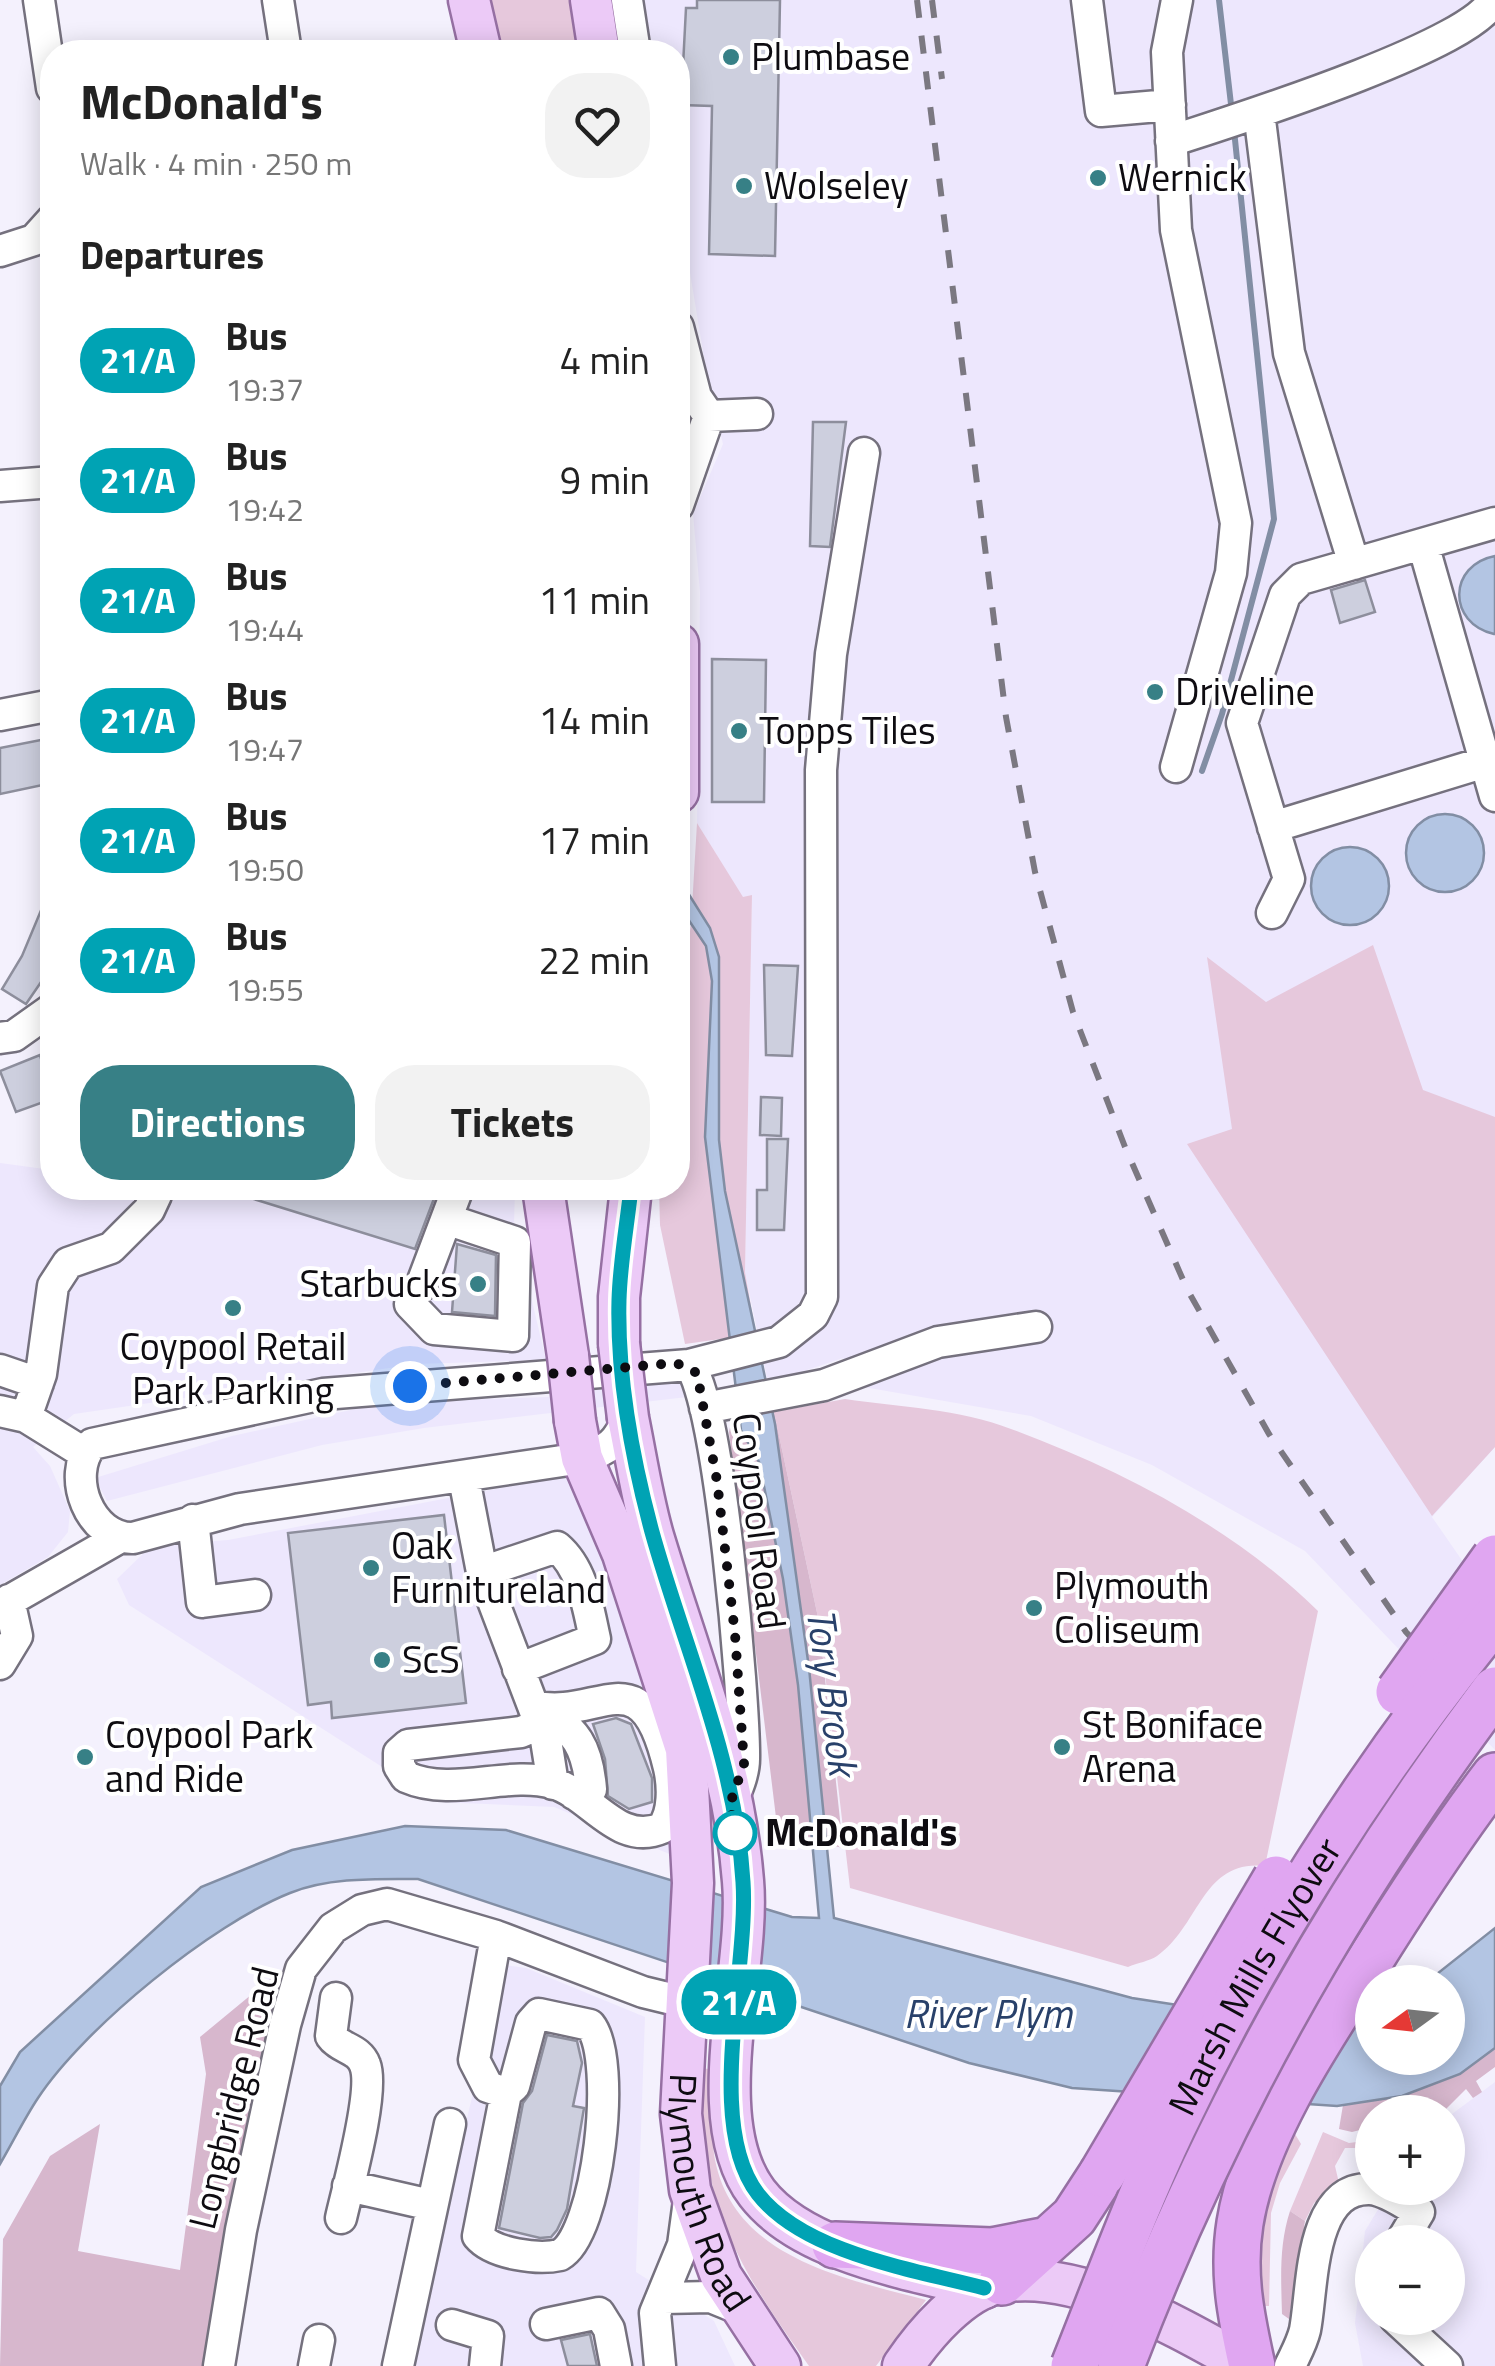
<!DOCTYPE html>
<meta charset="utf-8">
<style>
body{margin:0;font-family:"Titillium Web",sans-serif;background:#f2f2f2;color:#222;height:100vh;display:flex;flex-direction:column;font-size:38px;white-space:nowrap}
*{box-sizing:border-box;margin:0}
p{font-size:32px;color:#767676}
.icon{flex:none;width:55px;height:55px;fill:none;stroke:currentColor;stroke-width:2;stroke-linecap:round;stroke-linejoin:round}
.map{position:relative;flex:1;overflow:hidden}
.sheet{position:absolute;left:40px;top:40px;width:650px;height:1160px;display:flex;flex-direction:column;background:#fff;border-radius:40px;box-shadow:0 5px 25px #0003}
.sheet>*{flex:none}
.badge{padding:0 20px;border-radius:32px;font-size:35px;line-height:65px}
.needle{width:65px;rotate:255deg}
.fabs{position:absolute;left:1355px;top:1965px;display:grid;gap:20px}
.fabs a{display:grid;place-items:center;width:110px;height:110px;border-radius:50%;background:#fff;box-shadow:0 5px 25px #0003;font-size:50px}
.you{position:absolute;width:50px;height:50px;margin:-25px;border:8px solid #fff;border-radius:50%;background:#1a73e8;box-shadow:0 0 0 15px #1a73e833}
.map>.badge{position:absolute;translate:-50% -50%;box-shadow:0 0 0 5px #fff}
h2{padding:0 40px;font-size:38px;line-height:90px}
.round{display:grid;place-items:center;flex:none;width:105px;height:105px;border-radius:40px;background:#f2f2f2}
.overview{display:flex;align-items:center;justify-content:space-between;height:170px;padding:0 40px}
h1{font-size:48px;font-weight:700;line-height:75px}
.button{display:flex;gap:20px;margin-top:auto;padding:20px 40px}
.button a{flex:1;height:115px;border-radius:40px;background:#378086;color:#fff;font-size:40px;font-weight:700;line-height:115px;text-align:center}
.button a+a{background:#f2f2f2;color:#222}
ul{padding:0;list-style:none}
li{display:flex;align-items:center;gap:30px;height:120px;padding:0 40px}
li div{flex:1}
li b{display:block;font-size:38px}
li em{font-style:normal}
li .badge{min-width:110px;font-weight:700;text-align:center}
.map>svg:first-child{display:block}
.built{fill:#ede7fd;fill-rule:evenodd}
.green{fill:#e6c8dc}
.forest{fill:#d7b7cd}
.water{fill:#b3c5e3;stroke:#828ea4;stroke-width:2.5}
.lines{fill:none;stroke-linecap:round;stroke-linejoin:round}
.stream{stroke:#828ea4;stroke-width:6}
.building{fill:#cdcfde;stroke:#8d8e9c;stroke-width:2.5}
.minor-casing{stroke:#75717e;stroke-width:35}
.major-casing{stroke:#9670a3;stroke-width:45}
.highway-casing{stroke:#9670a3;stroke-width:50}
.minor{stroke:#fff;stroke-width:30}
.major{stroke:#eccaf7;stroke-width:40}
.highway{stroke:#e0a6f1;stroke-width:45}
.rail{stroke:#7b7881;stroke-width:6;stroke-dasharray:18 18;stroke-linecap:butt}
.major-bridge-casing{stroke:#9670a3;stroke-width:45;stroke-linecap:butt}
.highway-bridge-casing{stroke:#9670a3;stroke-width:50;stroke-linecap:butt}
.major-bridge{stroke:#eccaf7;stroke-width:40}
.highway-bridge{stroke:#e0a6f1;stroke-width:45}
.line-casing{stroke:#fff;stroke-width:22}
.line{stroke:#00a3b4;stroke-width:15}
.walk{stroke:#0e0c11;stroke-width:10;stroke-dasharray:0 18}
.poi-dot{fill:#378086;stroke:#fff;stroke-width:4}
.stop-dot{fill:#fff;stroke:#00a3b4;stroke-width:5}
.labels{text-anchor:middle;stroke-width:8;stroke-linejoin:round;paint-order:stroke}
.poi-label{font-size:38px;fill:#0e0c11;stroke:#fff;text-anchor:start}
.street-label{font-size:38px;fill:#0e0c11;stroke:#fff}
.stop-label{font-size:38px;font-weight:bold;fill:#0e0c11;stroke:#fff;text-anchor:start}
.water-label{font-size:40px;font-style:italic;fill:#29416a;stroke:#fff}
</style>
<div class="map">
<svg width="1495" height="2366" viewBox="0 0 1495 2366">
<rect width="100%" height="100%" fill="#f4f1fd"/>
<!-- built -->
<path class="built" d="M644 0H1495V1447L1432 1517 1495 1608V1750L1305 1551 1152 1465 1031 1416 852 1385 843 1358 768 1383 745 1272 752 896 743 898 697 823 700 592 693 514 723 444 709 388 678 200V52H653Z
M0 1163 52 1170V1188H515L514 1225 546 1360 417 1364 74 1414 33 1447 50 1466 70 1511 68 1532 48 1557 0 1585Z
M680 1378 687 1397 424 1428 322 1445 107 1501 95 1478 232 1436 387 1402 548 1397Z
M575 1474 673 1767 672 1855 554 1807 437 1802 129 1605 117 1579 151 1546 228 1540Z
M491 1963 526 1968 645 2017 636 2272 714 2321 735 2366H414L429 2277 473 2093Z
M1495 2082V2366H1363L1355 2323 1365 2231 1391 2188H1448V2117ZM1372 2242H1448V2318H1372Z"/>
<!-- green -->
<path class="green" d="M482 0H569L577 52H495Z
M697 823 743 897 752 895 745 1272 756 1334 685 1344 660 1225 659 1188H678V1018L691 924Z
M1373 945 1423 1090 1495 1117V1447L1432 1516 1187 1144 1232 1129 1207 957 1266 1002Z
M845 1399C899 1407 960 1409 1011 1429 1122 1470 1235 1529 1318 1611L1265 1866C1202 1859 1200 1926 1157 1956 1150 1961 1137 1963 1128 1967L850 1888 819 1622 774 1412Z
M700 2068 718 2070C717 2099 710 2136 715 2160 735 2258 843 2278 926 2300L876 2366H809C732 2258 701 2204 700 2068Z
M1323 2132 1349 2143 1372 2140V2166L1357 2148H1345L1335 2166 1339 2183 1314 2203 1305 2221 1290 2211Z
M1295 2134 1301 2144 1280 2183 1271 2213 1269 2306H1264C1252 2245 1266 2194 1287 2137Z"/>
<!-- forest -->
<path class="forest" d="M774 1412 819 1622 843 1848 778 1834 729 1432 732 1418Z
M280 1971 206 2366H0L3 2239 50 2156 100 2124 78 2251 180 2270 206 2074 200 2037Z
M1495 2048V2067L1476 2081 1482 2092 1473 2098 1466 2089 1443 2112H1372V2127L1352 2132 1339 2129 1343 2105C1401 2096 1447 2083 1495 2048Z
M1290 2211 1305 2221 1289 2319 1282 2314C1281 2278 1279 2245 1290 2211Z"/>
<!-- water -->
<path class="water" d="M1495 556V634H1494C1447 623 1448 565 1495 556Z
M1406 853a39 39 0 1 1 78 0a39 39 0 1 1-78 0Z
M1311 886a39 39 0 1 1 78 0a39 39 0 1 1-78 0Z
M678 877 710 928 719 957V1140L725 1191 775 1424 809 1668 834 1918 1132 1998 1249 2016 1372 1996V2058H1448V1982H1412L1437 1974 1495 1928V2048L1460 2074 1402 2096 1337 2106 1072 2088 969 2063 418 1879C377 1879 329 1877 290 1893 212 1924 84 2028 38 2098 24 2119 13 2142 0 2164V2086L20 2052 201 1887 292 1850 405 1826 506 1830 792 1917 819 1918 798 1685 783 1579 759 1462 741 1430 705 1137 712 981 706 946 678 904Z"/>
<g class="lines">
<!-- stream -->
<path class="stream" d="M1219 0 1232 113
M1202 771 1222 714 1274 519 1234 130"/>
</g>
<!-- building -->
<path class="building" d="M697 0H780L775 256 709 254 712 106 681 105 686 8H697Z
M813 422H846L830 547 810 546Z
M1365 580 1375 612 1340 623 1331 590Z
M712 659 766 660 764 802H712Z
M51 738 52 783 0 794V748Z
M52 884V966L26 1004 2 989 22 956Z
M764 965 798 966 792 1056 766 1055Z
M40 1055 52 1099 16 1112 0 1071Z
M761 1097 782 1098 781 1136 760 1135Z
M767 1139H788L784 1230H757V1190H767Z
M232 1188H438L415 1249 231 1192Z
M457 1244 496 1255 495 1316 452 1312Z
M444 1515 466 1703 332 1718 331 1702 308 1705 288 1533Z
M616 1718 631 1724 652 1778V1802L629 1809 608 1796 605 1759 593 1724Z
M547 2035 577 2041 582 2063 573 2106 584 2108 567 2209 557 2230 551 2237 540 2238 499 2228 523 2103 532 2091Z
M590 2334 597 2366H568L561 2340Z"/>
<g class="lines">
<defs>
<path id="minor" d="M39 0 52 88
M278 0 286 52
M627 0 635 52
M1087 0 1101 111 1170 105
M1259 112 1289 353 1354 564
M1171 141C1226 123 1475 45 1493 0
M0 251 34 240 52 220
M678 327 696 397 709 416 757 414
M0 486 52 482
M678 505 709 416
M1423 544 1495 796
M0 715 52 705
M1176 767 1231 573 1236 523 1176 230 1167 52 1177 0
M1273 827 1495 759
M1272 913 1289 879 1242 723 1285 595 1301 579 1495 523
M0 1038 14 1036 52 1009
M421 1286 458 1188
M410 1304 434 1329 513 1336 515 1242 449 1220
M689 1365C719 1395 745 1703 744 1759 744 1774 737 1790 731 1803
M0 1370 38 1383
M705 1408 824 1385 938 1342 1036 1327
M0 1411 26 1417 84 1453
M26 1417 41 1374 53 1286 68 1263 111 1248 149 1210 156 1195
M628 1418C617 1443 609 1450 582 1458L240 1509 133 1538C90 1539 65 1476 92 1444L323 1394 689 1365 779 1342 813 1315 822 1297 821 770 831 654 864 453
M464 1478 482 1572 546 1740 553 1784
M193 1520 202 1602 255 1595
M482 1572 557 1547C583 1569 588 1608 595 1639L518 1669
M0 1606 117 1539
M0 1664 17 1636 9 1600
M533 1706C600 1722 641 1651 669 1768 673 1786 674 1813 662 1828 618 1847 592 1795 553 1783 506 1770 454 1798 406 1777L399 1766V1753L408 1745 521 1732 533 1727 537 1717
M537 1717C577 1721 588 1753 591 1789L582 1796 574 1794
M496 1936 474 2060 488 2087 506 2093 514 2086 531 2023 539 2014 590 2025C618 2060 598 2234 560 2255 538 2260 493 2254 478 2236L506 2093
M336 1998 331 2036C340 2049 359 2048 365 2065 375 2091 348 2187 341 2218
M348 2186 431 2205
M664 2298 711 2297 738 2308
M1395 2318 1447 2366
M546 2324 599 2313 609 2329 616 2366
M452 2325 488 2336 485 2366
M219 2366 241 2230 285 2025 301 1969 333 1928 362 1910 387 1904 496 1936 643 1992 684 2002
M314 2366 319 2340
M398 2366 450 2124
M660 2366 655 2313 683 2245 690 2193
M1290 2366C1295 2355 1302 2343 1305 2330 1313 2289 1309 2187 1370 2189 1386 2190 1405 2204 1419 2212L1401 2242"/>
<g id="major">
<path d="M469 0 481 52"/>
<path d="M591 0 599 52"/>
<path d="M678 644V792"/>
<path d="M543 1188 568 1356"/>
<path d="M619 1344V1297L631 1188"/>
<path d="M628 1418C636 1457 642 1498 653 1536 687 1649 734 1762 743 1881 751 1971 700 2118 757 2193 803 2253 915 2270 984 2288"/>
<path id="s1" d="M575 1421 582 1458 623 1554 686 1749 693 1883 681 2114 690 2190 721 2276 780 2366"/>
<path d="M903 2366C924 2335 962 2289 1002 2282 1082 2269 1181 2329 1248 2366"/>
</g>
<path id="highway" d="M835 2245 992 2251 1048 2240
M1002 2282 1074 2217 1102 2174
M1252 2366C1241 2317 1232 2273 1240 2223 1254 2135 1319 2039 1367 1965 1407 1901 1449 1836 1495 1776"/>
</defs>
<!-- minor casing -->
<use href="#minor" class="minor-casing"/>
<!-- major casing -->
<use href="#major" class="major-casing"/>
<!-- highway casing -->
<use href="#highway" class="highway-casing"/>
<!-- minor -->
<use href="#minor" class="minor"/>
<!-- major -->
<use href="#major" class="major"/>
<!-- highway -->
<use href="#highway" class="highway"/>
<!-- rail -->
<path class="rail" d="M917 0 1006 717 1035 872 1073 1012 1125 1147 1187 1289 1269 1434 1406 1632 1495 1728
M932 0 942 79"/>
<defs>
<path id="major-bridge" d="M619 1344 628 1418
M568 1356 575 1421"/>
<g id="highway-bridge">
<path d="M1399 1692 1495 1558"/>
<path d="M1102 2174 1276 1879"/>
<path id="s2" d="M1074 2366C1106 2286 1136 2204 1173 2126 1258 1947 1369 1772 1495 1618"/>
<path d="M1121 2366C1213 2122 1338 1899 1495 1690"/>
</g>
</defs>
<!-- major-bridge casing -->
<use href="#major-bridge" class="major-bridge-casing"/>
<!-- highway-bridge casing -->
<use href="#highway-bridge" class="highway-bridge-casing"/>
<!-- major-bridge -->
<use href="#major-bridge" class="major-bridge"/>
<!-- highway-bridge -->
<use href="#highway-bridge" class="highway-bridge"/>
</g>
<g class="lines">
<defs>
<path id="line" d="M631 1188C627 1225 620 1263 619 1300 617 1377 632 1458 652 1532 684 1647 736 1761 743 1882 749 1969 704 2124 758 2194 804 2253 915 2270 984 2288"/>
</defs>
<!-- line casing -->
<use href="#line" class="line-casing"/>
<!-- line -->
<use href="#line" class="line"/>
<!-- walk -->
<path class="walk" d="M410 1386 676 1363 697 1373 717 1481 735 1634 744 1764 730 1804 737 1843 735 1833"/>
</g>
<!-- markers -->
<g class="poi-dot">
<circle cx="731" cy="57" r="10"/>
<circle cx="1098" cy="178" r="10"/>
<circle cx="744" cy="186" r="10"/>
<circle cx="1155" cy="692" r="10"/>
<circle cx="739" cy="731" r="10"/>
<circle cx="478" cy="1284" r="10"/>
<circle cx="233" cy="1308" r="10"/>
<circle cx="371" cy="1568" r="10"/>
<circle cx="1034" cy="1608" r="10"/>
<circle cx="382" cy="1660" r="10"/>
<circle cx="1062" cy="1747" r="10"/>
<circle cx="85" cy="1757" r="10"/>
</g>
<circle class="stop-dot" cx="735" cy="1833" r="20"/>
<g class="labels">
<!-- poi labels -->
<g class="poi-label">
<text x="751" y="70">Plumbase</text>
<text x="1118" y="191">Wernick</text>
<text x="764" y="199">Wolseley</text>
<text x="1175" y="705">Driveline</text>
<text x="759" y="744">Topps Tiles</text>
<text x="458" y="1297" text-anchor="end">Starbucks</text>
<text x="233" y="1360" text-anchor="middle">Coypool Retail<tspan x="233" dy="44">Park Parking</tspan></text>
<text x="391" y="1559">Oak<tspan x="391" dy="44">Furnitureland</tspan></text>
<text x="1054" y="1599">Plymouth<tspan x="1054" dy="44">Coliseum</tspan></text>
<text x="402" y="1673">ScS</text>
<text x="1082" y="1738">St Boniface<tspan x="1082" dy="44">Arena</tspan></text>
<text x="105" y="1748">Coypool Park<tspan x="105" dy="44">and Ride</tspan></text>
</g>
<!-- street labels -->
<g class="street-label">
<text transform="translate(759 1521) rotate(83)" y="13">Coypool Road</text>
<text dy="13" stroke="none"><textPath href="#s2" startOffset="430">Marsh Mills Flyover</textPath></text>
<text transform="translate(234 2098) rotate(-76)" y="13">Longbridge Road</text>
<text dy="13" stroke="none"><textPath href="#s1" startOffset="795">Plymouth Road</textPath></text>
</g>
<!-- stop labels -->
<g class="stop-label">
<text x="765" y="1846">McDonald's</text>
</g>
<!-- water labels -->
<g class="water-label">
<text transform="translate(832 1692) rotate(82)" y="14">Tory Brook</text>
<text x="988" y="2028">River Plym</text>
</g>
</g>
</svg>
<div class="fabs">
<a><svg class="needle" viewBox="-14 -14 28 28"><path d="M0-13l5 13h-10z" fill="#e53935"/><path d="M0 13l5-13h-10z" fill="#767676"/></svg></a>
<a>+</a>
<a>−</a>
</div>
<div class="you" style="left:410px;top:1386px"></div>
<b class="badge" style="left:739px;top:2002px;background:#00a3b4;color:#fff">21/A</b>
<section class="sheet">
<div class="overview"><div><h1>McDonald's</h1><p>Walk · 4 min · 250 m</p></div><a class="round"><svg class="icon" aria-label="heart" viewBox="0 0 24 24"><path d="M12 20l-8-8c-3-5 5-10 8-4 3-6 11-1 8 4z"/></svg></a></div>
<h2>Departures</h2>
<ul>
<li><span class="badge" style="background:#00a3b4;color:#fff">21/A</span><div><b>Bus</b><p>19:37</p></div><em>4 min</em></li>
<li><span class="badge" style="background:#00a3b4;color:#fff">21/A</span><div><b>Bus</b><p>19:42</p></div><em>9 min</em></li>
<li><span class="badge" style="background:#00a3b4;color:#fff">21/A</span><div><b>Bus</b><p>19:44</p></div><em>11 min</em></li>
<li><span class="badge" style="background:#00a3b4;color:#fff">21/A</span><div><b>Bus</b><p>19:47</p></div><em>14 min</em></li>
<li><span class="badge" style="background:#00a3b4;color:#fff">21/A</span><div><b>Bus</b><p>19:50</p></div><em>17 min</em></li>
<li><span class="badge" style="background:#00a3b4;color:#fff">21/A</span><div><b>Bus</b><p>19:55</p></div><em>22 min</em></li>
</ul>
<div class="button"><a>Directions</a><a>Tickets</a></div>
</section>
</div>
